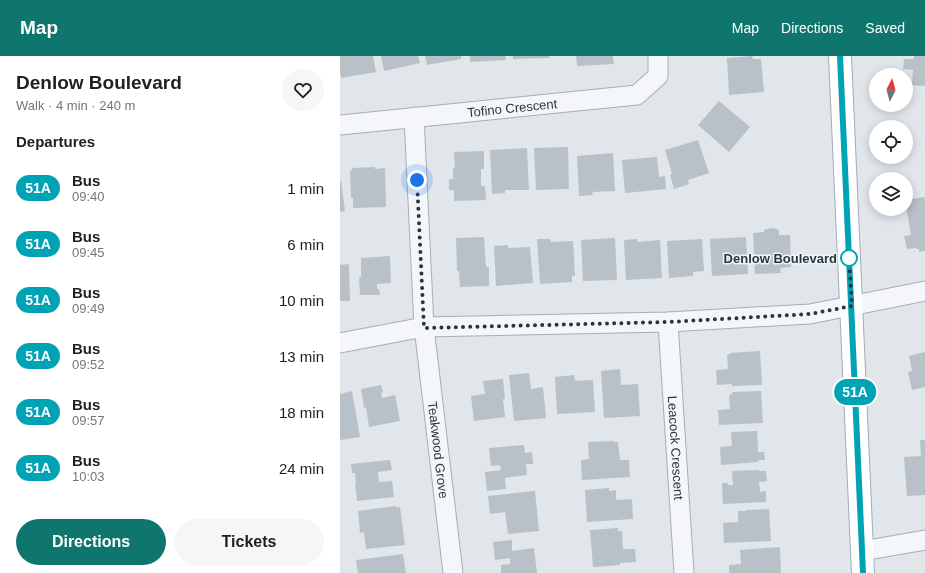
<!DOCTYPE html>
<meta charset="utf-8">
<style>
body{margin:0;font-family:Arial,sans-serif;background:#f6f6f6;color:#202124;height:100vh;display:flex;flex-direction:column;font-size:15px;white-space:nowrap}
*{box-sizing:border-box;margin:0}
p{font-size:13px;color:#757577}
.icon{flex:none;width:22px;height:22px;fill:none;stroke:currentColor;stroke-width:2;stroke-linecap:round;stroke-linejoin:round}
.map{position:relative;flex:1;overflow:hidden}
.panel{display:flex;flex-direction:column;background:#fff;width:340px}
.panel>*{flex:none}
.badge{padding:0 8px;border-radius:13px;font-size:14px;line-height:26px}
.needle{width:26px;rotate:6deg}
.fabs{position:absolute;left:529px;top:12px;display:grid;gap:8px}
.fabs a{display:grid;place-items:center;width:44px;height:44px;border-radius:50%;background:#fff;box-shadow:0 2px 10px #0003;font-size:20px}
.you{position:absolute;width:20px;height:20px;margin:-10px;border:3px solid #fff;border-radius:50%;background:#1a73e8;box-shadow:0 0 0 6px #1a73e833}
.map>.badge{position:absolute;translate:-50% -50%;box-shadow:0 0 0 2px #fff}
h2{padding:0 16px;font-size:15px;line-height:36px}
.round{display:grid;place-items:center;flex:none;width:42px;height:42px;border-radius:21px;background:#f6f6f6}
.head{display:flex;align-items:center;justify-content:space-between;height:68px;padding:0 16px}
h1{font-size:19px;font-weight:800;line-height:30px}
.cta{display:flex;gap:8px;margin-top:auto;padding:8px 16px}
.cta a{flex:1;height:46px;border-radius:24px;background:#0f766e;color:#fff;font-size:16px;font-weight:800;line-height:46px;text-align:center}
.cta a+a{background:#f6f6f6;color:#202124}
ul{padding:0;list-style:none}
li{display:flex;align-items:center;gap:12px;height:56px;padding:0 16px}
li div{flex:1}
li b{display:block;font-size:15px}
li em{font-style:normal}
li .badge{min-width:44px;font-weight:700;text-align:center}
header{display:flex;align-items:center;gap:24px;box-sizing:border-box;height:56px;padding:0 20px;background:#0f766e;color:#fff}
header strong{font-size:19px}
nav{display:flex;gap:22px;margin-inline-start:auto;font-size:14px}
main{display:flex;flex:1;min-height:0}
.map>svg:first-child{display:block}
.building{fill:#b8c0c8}
.lines{fill:none;stroke-linecap:round;stroke-linejoin:round}
.minor-casing{stroke:#a6aeb5;stroke-width:21}
.major-casing{stroke:#a0acb7;stroke-width:24}
.minor{stroke:#f4f6f9;stroke-width:19}
.major{stroke:#fff;stroke-width:22}
.line-casing{stroke:#fff;stroke-width:9}
.line{stroke:#00a3b4;stroke-width:6}
.walk{stroke:#283643;stroke-width:4;stroke-dasharray:0 7.2}
.stop-dot{fill:#fff;stroke:#00a3b4;stroke-width:2}
.labels{text-anchor:middle;stroke-width:3;stroke-linejoin:round;paint-order:stroke}
.street-label{font-size:13px;fill:#283643;stroke:#f1f5f8}
.stop-label{font-size:13px;font-weight:bold;fill:#283643;stroke:#f1f5f8;text-anchor:end}
</style>
<header>
<strong>Map</strong>
<nav><a>Map</a><a>Directions</a><a>Saved</a></nav>
</header>
<main>
<section class="panel">
<div class="head"><div><h1>Denlow Boulevard</h1><p>Walk · 4 min · 240 m</p></div><a class="round"><svg class="icon" aria-label="heart" viewBox="0 0 24 24"><path d="M12 20l-8-8c-3-5 5-10 8-4 3-6 11-1 8 4z"/></svg></a></div>
<h2>Departures</h2>
<ul>
<li><span class="badge" style="background:#00a3b4;color:#fff">51A</span><div><b>Bus</b><p>09:40</p></div><em>1 min</em></li>
<li><span class="badge" style="background:#00a3b4;color:#fff">51A</span><div><b>Bus</b><p>09:45</p></div><em>6 min</em></li>
<li><span class="badge" style="background:#00a3b4;color:#fff">51A</span><div><b>Bus</b><p>09:49</p></div><em>10 min</em></li>
<li><span class="badge" style="background:#00a3b4;color:#fff">51A</span><div><b>Bus</b><p>09:52</p></div><em>13 min</em></li>
<li><span class="badge" style="background:#00a3b4;color:#fff">51A</span><div><b>Bus</b><p>09:57</p></div><em>18 min</em></li>
<li><span class="badge" style="background:#00a3b4;color:#fff">51A</span><div><b>Bus</b><p>10:03</p></div><em>24 min</em></li>
</ul>
<div class="cta"><a>Directions</a><a>Tickets</a></div>
</section>
<div class="map">
<svg width="585" height="517" viewBox="0 0 585 517">
<rect width="100%" height="100%" fill="#e1e6eb"/>
<!-- building -->
<path class="building" d="M0 0H33L36 16 1 22 0 15Z
M41 0H78L80 7 44 15Z
M85 0H121V3L87 9Z
M130 0H165L166 4 130 6Z
M173 0H209L210 2 173 3Z
M236 0H273L274 8 237 10Z
M412 0 413 3H421L424 36 389 39 387 2Z
M574 0H585V30L572 29 573 14 563 13 564 3H574Z
M379 45 410 71 389 96 358 69Z
M358 84 369 117 348 124 349 128 334 133 330 119 332 118 325 94Z
M228 91 229 133 196 134 194 92Z
M187 92 189 134H165V137L152 138 150 94Z
M144 95V113H141V130H145L146 144 114 145V134H109V123H113V112H115L114 96Z
M273 97 275 135 252 136 253 139 239 140 237 100Z
M317 101 319 121 325 120 326 133 285 137 282 104Z
M35 111V113L45 112 46 151 13 152V142H11L10 115 12 114V112Z
M0 125H1L5 155 0 156Z
M584 141 585 145V195L579 196V193H576V192L567 193 564 180 571 179 566 150V144Z
M434 172 439 174V179H450L451 211 440 212 441 217 415 218 413 177 424 176V174L427 173Z
M144 181 146 211H149V230L120 231 119 215H117L116 182Z
M406 181 408 218 372 220 370 183Z
M275 182 277 224 243 225 241 184Z
M197 183H210L211 186 233 185 235 220H232V226L200 228Z
M297 183V186L320 184 322 222 286 224 284 184Z
M362 183 364 215 353 216V220L329 222 327 185Z
M168 189V192L190 191 193 227 156 230 154 190Z
M50 200 51 227 37 228V233H39L40 239H20L19 221H21V202Z
M9 208 10 245H0V209Z
M420 295 422 329 392 330V328L377 329 376 314 388 313 387 299 390 298V297Z
M585 296V331L572 334 568 316 572 315 569 300Z
M280 313 281 329 298 328 300 360 264 362 261 315Z
M189 317 191 333 203 331 206 362 174 365 169 319Z
M234 319 235 325 253 324 255 356 217 358 215 321Z
M163 323 165 343H163L165 361 134 365 131 340 145 338 143 325Z
M41 329 43 336 41 337 42 342 55 339 60 365 29 371 26 351 24 352 21 333Z
M12 335 20 381 0 384V338Z
M421 335 423 367 379 369 378 354 390 353 389 339 392 338V336Z
M417 375 418 396H424L425 404H418V406L381 409 380 391 392 390 391 376Z
M580 384H585V439L567 440 564 401 581 400Z
M273 385 274 386H278L280 404H289L290 421 242 424 241 404 249 403 248 386Z
M184 389 185 397 192 396 193 408H186L187 419 165 422 166 433 147 435 145 416 161 414 160 409 151 410 149 392Z
M50 404 52 414 38 416 39 426 52 425 54 441 17 445 15 427H16L15 417H12L11 408Z
M419 414V415H426L427 425 419 426 420 436 426 435V446L383 448 382 427H388V429H393L392 415Z
M269 432V435L276 434V444L292 443 293 463 247 466 245 434Z
M195 435 199 475 168 478 165 456 150 458 148 440Z
M56 450V452L60 451 65 489 26 493 24 476 20 477 18 455Z
M429 453 431 485 384 487 383 467 398 466V455H406V454Z
M278 472V475H282L283 493H295L296 506 280 507V509L253 511 250 474Z
M172 484V495L194 492 197 517H161V509L170 508V502L155 504 153 486Z
M440 491 441 517H389V509L401 508 400 494Z
M63 498 66 517H18L16 504Z"/>
<g class="lines">
<defs>
<g id="minor">
<path id="s1" d="M74 61 84 271 113 517"/>
<path id="s2" d="M0 69 297 39 318 20V0"/>
<path id="s3" d="M328 266 344 517"/>
<path d="M0 287 84 271 328 266 470 258 585 235"/>
<path d="M522 495 585 484"/>
</g>
<path id="major" d="M500 0 523 517"/>
</defs>
<!-- minor casing -->
<use href="#minor" class="minor-casing"/>
<!-- major casing -->
<use href="#major" class="major-casing"/>
<!-- minor -->
<use href="#minor" class="minor"/>
<!-- major -->
<use href="#major" class="major"/>
</g>
<g class="lines">
<defs>
<path id="line" d="M500 0 523 517"/>
</defs>
<!-- line casing -->
<use href="#line" class="line-casing"/>
<!-- line -->
<use href="#line" class="line"/>
<!-- walk -->
<path class="walk" d="M77 124 84 272 328 266 470 258 512 250 509 202"/>
</g>
<!-- markers -->
<circle class="stop-dot" cx="509" cy="202" r="8"/>
<g class="labels">
<!-- street labels -->
<g class="street-label">
<text dy="5" stroke="none"><textPath href="#s2" startOffset="173">Tofino Crescent</textPath></text>
<text dy="5" stroke="none"><textPath href="#s3" startOffset="126">Leacock Crescent</textPath></text>
<text dy="5" stroke="none"><textPath href="#s1" startOffset="334">Teakwood Grove</textPath></text>
</g>
<!-- stop labels -->
<g class="stop-label">
<text x="497" y="207">Denlow Boulevard</text>
</g>
</g>
</svg>
<div class="fabs">
<a><svg class="needle" viewBox="-14 -14 28 28"><path d="M0-13l5 13h-10z" fill="#e53935"/><path d="M0 13l5-13h-10z" fill="#757577"/></svg></a>
<a><svg class="icon" aria-label="locate" viewBox="0 0 24 24"><circle cx="12" cy="12" r="6"/><path d="M12 2v4M12 18v4M2 12h4M18 12h4"/></svg></a>
<a><svg class="icon" aria-label="layers" viewBox="0 0 24 24"><path d="M12 4l9 5-9 5-9-5zM3 14l9 5 9-5"/></svg></a>
</div>
<div class="you" style="left:77px;top:124px"></div>
<b class="badge" style="left:515px;top:336px;background:#00a3b4;color:#fff">51A</b>
</div>
</main>
